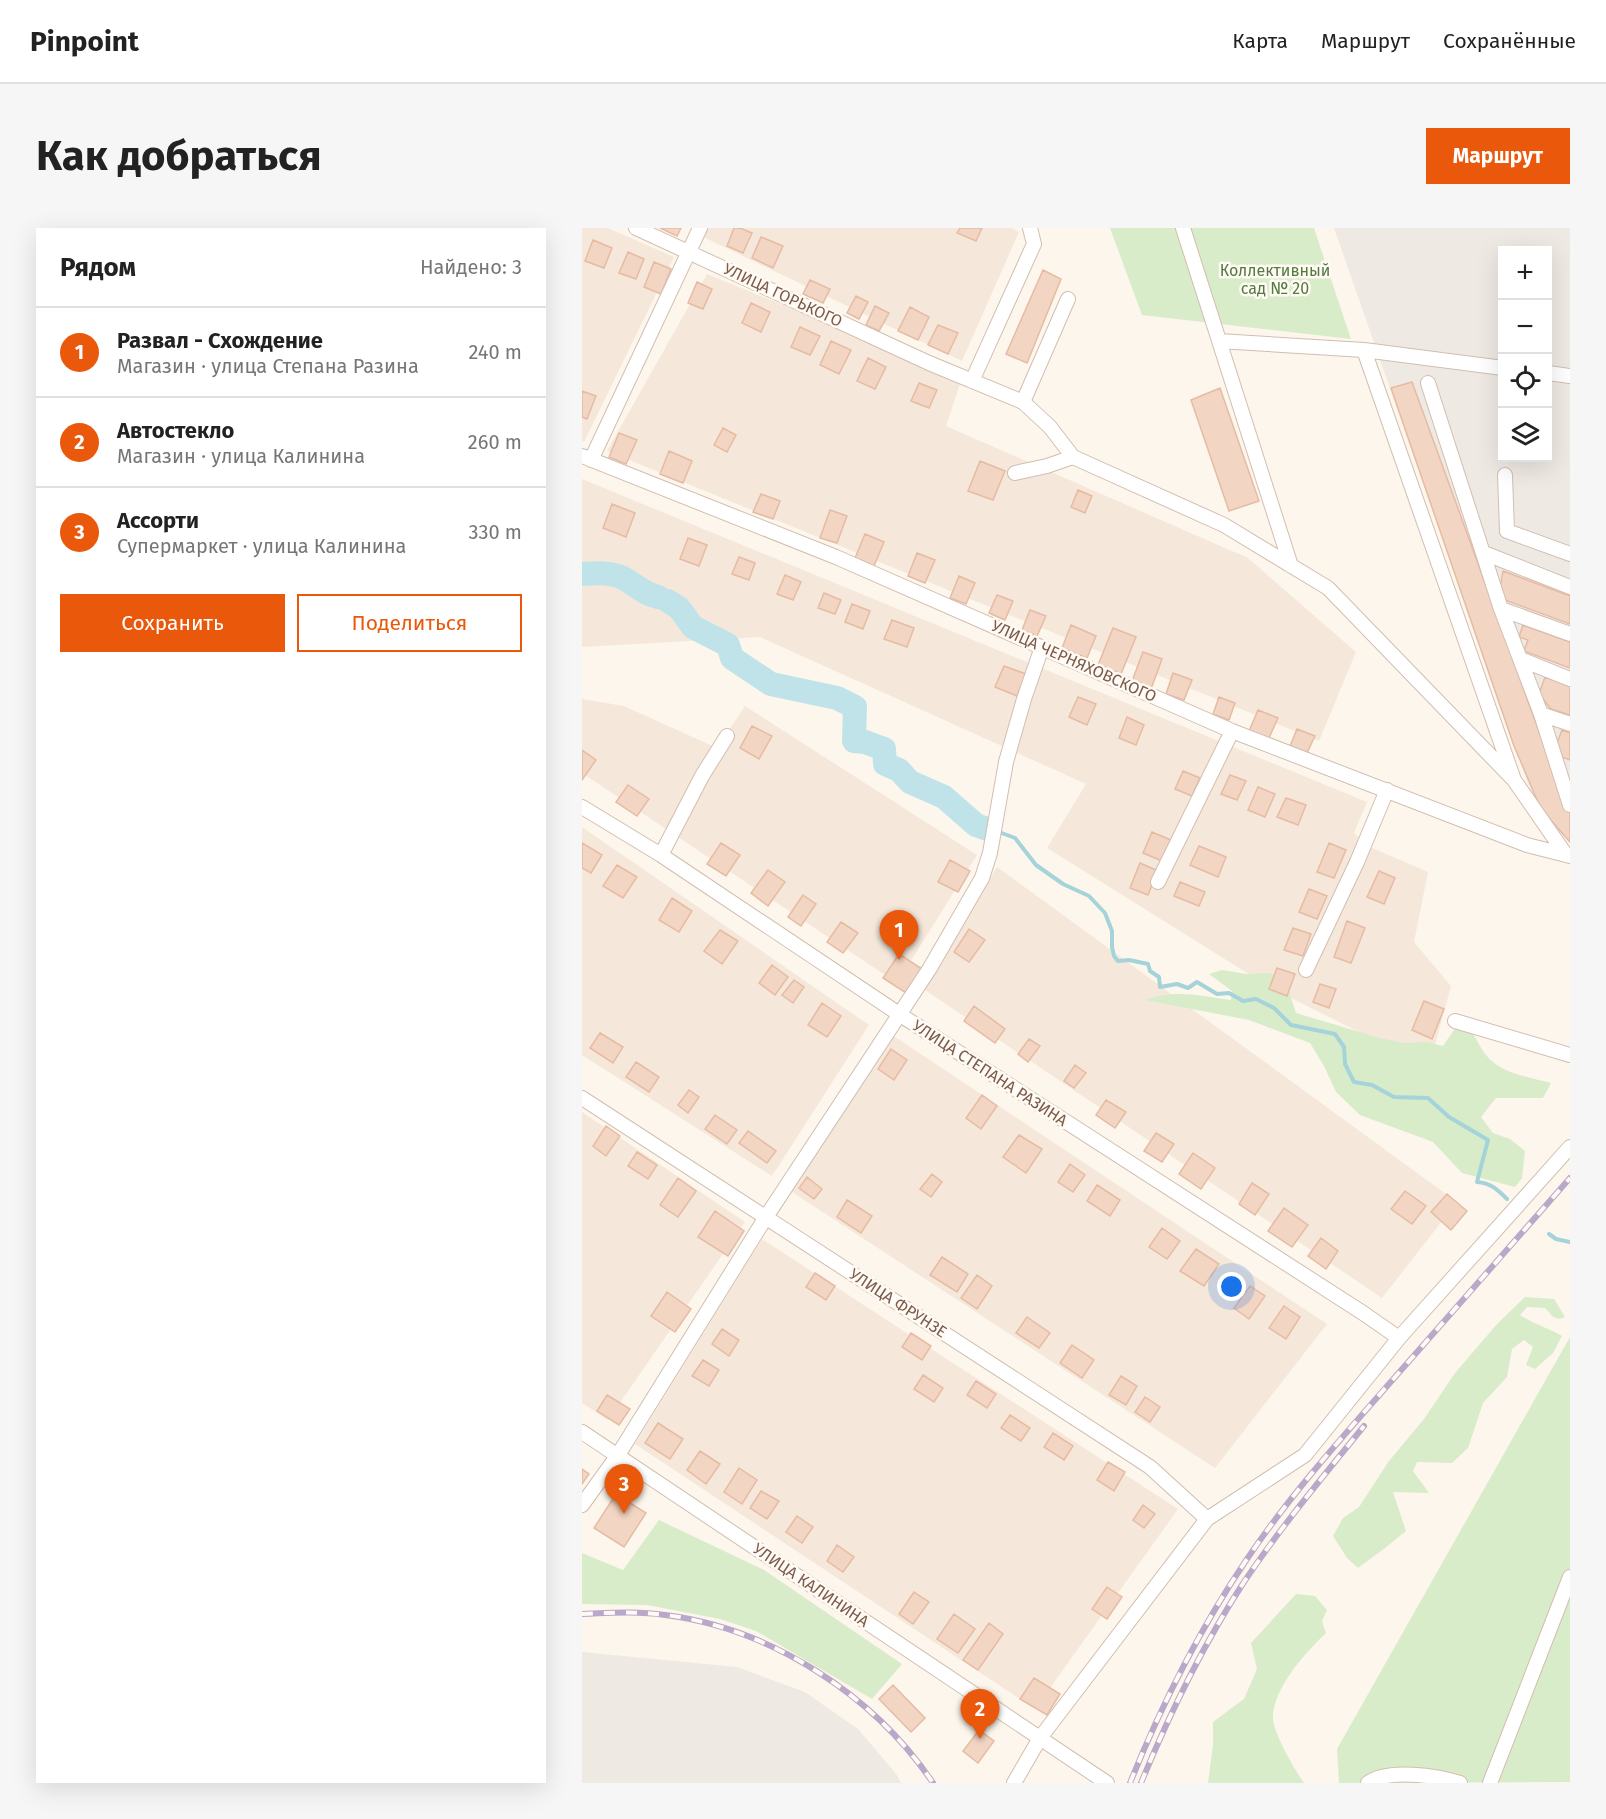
<!DOCTYPE html>
<html lang="ru">
<meta charset="utf-8">
<style>
:root{--surface:#fff;--page:#f6f6f6;--text:#222;--muted:#767676;--line:#e0e0e0;--accent:#ea580c}
body{margin:0;font-family:"Fira Sans",sans-serif;background:var(--page);color:var(--text)}
.controls{position:absolute;right:18px;top:18px;display:grid;overflow:hidden;border-radius:0px;box-shadow:0 6px 24px #0002}
.controls button{width:54px;height:54px;display:grid;place-items:center;padding:0;border:0;border-bottom:2px solid var(--line);background:var(--surface);color:var(--text);font:30px sans-serif}
.you{position:absolute;left:650px;top:1059px;width:21px;height:21px;margin:-15px;border:4px solid #fff;border-radius:50%;background:#1a73e8;box-shadow:0 0 0 9px #1a73e833}
.badge{display:grid;place-items:center;width:39px;height:39px;border-radius:50%;background:var(--accent);color:#fff;font-size:20px;font-weight:700}
.pin{position:absolute;translate:-50% -50px;filter:drop-shadow(0 2px 3px #0008)}
.pin::after{content:'';position:absolute;top:32px;width:21px;height:18px;background:inherit;clip-path:polygon(0 0,100% 0,50% 100%)}
.list{margin:0;padding:0;list-style:none}
h2{display:flex;justify-content:space-between;align-items:center;height:78px;margin:0;padding:0 24px;font-size:26px}
h2 small{font-size:20px;font-weight:400;color:var(--muted)}
.list li{display:grid;grid-template-columns:39px 1fr auto;gap:18px;align-items:center;box-sizing:border-box;height:90px;padding:0 24px;border-top:2px solid var(--line)}
.list b{display:block;font-size:22px;white-space:nowrap}
.list p{margin:0;font-size:20px;white-space:nowrap;color:var(--muted)}
.list em{font-size:20px;font-style:normal;color:var(--muted)}
.actions{display:flex;gap:12px;padding:18px 24px}
.actions a{flex:1;padding:14px 0;border:2px solid var(--accent);border-radius:0px;text-align:center;font-size:21px;color:var(--accent)}
.actions .main{background:var(--accent);color:#fff}
.icon{flex:none;width:33px;height:33px;fill:none;stroke:currentColor;stroke-width:2;stroke-linecap:round;stroke-linejoin:round}
.map{position:relative;flex:none;width:988px;height:1555px;overflow:hidden;border-radius:0px}
header{display:flex;align-items:center;gap:36px;box-sizing:border-box;height:84px;padding:0 30px;background:var(--surface);border-bottom:2px solid var(--line)}
header strong{font-size:28px}
nav{display:flex;gap:33px;margin-inline-start:auto;font-size:21px}
.intro{display:flex;align-items:center;justify-content:space-between;box-sizing:border-box;height:144px;padding:0 36px}
h1{margin:0;font-size:42px}
.button{padding:15px 27px;border-radius:0px;background:var(--accent);color:#fff;font-size:21px;font-weight:700}
main{display:flex;gap:36px;padding:0 36px}
aside{flex:1;background:var(--surface);border-radius:0px;box-shadow:0 6px 24px #0002}
.map>svg:first-child{display:block}
.residential{fill:#f5e8da}
.industrial{fill:#efe9e4;fill-rule:evenodd}
.green{fill:#d8ecc9}
.lines{fill:none;stroke-linecap:round;stroke-linejoin:round}
.stream{stroke:#a5d3da;stroke-width:4}
.river{stroke:#bfe3e8;stroke-width:24}
.building{fill:#f3d5c3;stroke:#e6bba3;stroke-width:1.5}
.minor-casing{stroke:#d1beb0;stroke-width:16}
.minor{stroke:#fff;stroke-width:14}
.rail-casing{stroke:#b9a8c9;stroke-width:6}
.rail{stroke:#fffaf3;stroke-width:4;stroke-dasharray:11;stroke-linecap:butt}
.labels{text-anchor:middle;dominant-baseline:central;stroke-width:5;stroke-linejoin:round;paint-order:stroke}
.park-label{font-size:16px;fill:#537a41;stroke:#fffaf3}
.street-label{font-size:16px;fill:#7a5c4d;stroke:#fffaf3}
</style>
<header>
<strong>Pinpoint</strong>
<nav><a>Карта</a><a>Маршрут</a><a>Сохранённые</a></nav>
</header>
<div class="intro"><h1>Как добраться</h1><a class="button">Маршрут</a></div>
<main>
<aside>
<h2>Рядом<small>Найдено: 3</small></h2>
<ul class="list">
<li><span class="badge">1</span><div><b>Развал - Схождение</b><p>Магазин · улица Степана Разина</p></div><em>240 m</em></li>
<li><span class="badge">2</span><div><b>Автостекло</b><p>Магазин · улица Калинина</p></div><em>260 m</em></li>
<li><span class="badge">3</span><div><b>Ассорти</b><p>Супермаркет · улица Калинина</p></div><em>330 m</em></li>
</ul>
<div class="actions"><a class="main">Сохранить</a><a>Поделиться</a></div>
</aside>
<div class="map">
<svg width="988" height="1555" viewBox="0 0 988 1555">
<rect width="100%" height="100%" fill="#fdf6ec"/>
<!-- residential -->
<path class="residential" d="M0 0H26L92 29 2 214 0 213Z
M121 0H430L437 4 380 133 117 7Z
M125 46 380 150 364 198 666 330 774 424 737 513 25 223Z
M0 251 785 574 772 605 788 619 846 644 832 714 869 758 847 839 691 761 465 620 504 556 178 409 0 419Z
M0 471 42 478 135 520 163 478 395 627 315 755 0 545Z
M0 599 287 797 190 948 0 827Z
M415 639 875 974 800 1070 340 760Z
M307 805 745 1096 633 1240 207 962Z
M0 884 163 994 26 1192 0 1175Z
M180 1011 596 1281 453 1481 53 1216Z"/>
<!-- industrial -->
<path class="industrial" d="M752 0H988V608L956 584ZM921 22H966V230H921Z
M0 1424 155 1439 223 1464 276 1501 315 1547 319 1555H0Z"/>
<!-- green -->
<path class="green" d="M528 0H732L769 111 560 87Z
M640 742 664 746 687 745 703 751 714 785 798 810 822 815 845 814 861 818 878 793C892 801 894 814 904 827 919 846 947 849 969 855L961 870H914L899 889 911 905 928 911 943 923 940 950 933 959 880 945 851 914 778 887 754 864 742 838 728 815 667 792 563 772C595 761 617 768 649 772L650 763 627 746Z
M943 1069 972 1071 983 1089 977 1091 971 1089 963 1080 945 1079 938 1087C951 1096 966 1100 980 1108L971 1125 953 1141 944 1137 951 1119 942 1112 930 1121 925 1149 901 1175 886 1220 870 1235 835 1234 831 1243 847 1265 811 1264 824 1303 803 1320 776 1340 765 1330 751 1308 761 1290 777 1279 807 1233 842 1191 873 1145 915 1096Z
M988 1109V1554L757 1555 755 1521Z
M77 1292 182 1342 320 1436 290 1471 174 1403 138 1391 65 1377 0 1376V1325L41 1342Z
M714 1366 733 1368 745 1382 740 1393 744 1405C724 1424 690 1461 691 1491 692 1506 713 1542 722 1555H626L631 1517V1494L662 1471 675 1441 669 1415Z"/>
<g class="lines">
<!-- stream -->
<path class="stream" d="M417 604 433 610 454 637 481 656 507 668 523 685 530 703V719L532 728 536 733 547 732 566 736 568 743 577 749 578 759 595 756 606 760 615 754 635 766 647 765 661 773 674 771 692 780 709 797 753 806 762 819 763 836 772 854 790 857 812 869 846 870 867 889 906 912 895 954C909 955 916 962 925 971
M967 1006 974 1011 988 1014"/>
<!-- river -->
<path class="river" d="M0 346C14 345 30 344 43 351 55 358 62 366 76 369
M86 373 97 380 111 399 146 417 150 430 189 456 255 470 273 479 272 513 283 514 302 521 303 536 317 542 328 554 362 569 394 597 405 601"/>
</g>
<!-- building -->
<path class="building" d="M78 0H99L95 8Z
M152 0H158L170 5 161 25 145 18Z
M378 0H400L394 13 375 5Z
M179 9 201 18 191 40 170 30Z
M11 12 30 20 22 40 3 33Z
M46 24 62 31 54 51 37 45Z
M72 34 89 41 79 66 62 59Z
M461 42 479 51 445 135 424 126Z
M228 52 248 61 241 75 221 66Z
M115 54 130 61 121 81 106 75Z
M274 68 286 74 277 91 265 85Z
M169 75 188 84 179 104 160 95Z
M293 78 307 85 297 103 284 97Z
M328 79 347 89 336 112 316 103Z
M356 97 376 105 366 126 346 117Z
M218 99 238 108 228 127 209 119Z
M249 113 269 122 257 146 238 137Z
M286 130 304 139 293 161 275 153Z
M830 154 975 553 988 584V614L959 581 932 518 809 160Z
M337 155 355 162 347 180 329 173Z
M638 160 677 273 647 283 609 172Z
M0 163 14 168 5 191 0 189Z
M141 200 154 207 145 224 132 217Z
M37 205 55 212 44 236 27 229Z
M87 223 110 233 101 255 78 246Z
M398 233 423 243 411 272 386 263Z
M496 262 510 268 503 285 489 279Z
M179 266 198 273 191 291 171 284Z
M30 276 53 285 44 309 21 300Z
M248 282 265 288 255 315 238 310Z
M283 306 302 314 292 338 273 330Z
M106 310 125 317 117 338 98 331Z
M335 325 353 332 343 355 326 348Z
M157 329 173 335 167 352 150 346Z
M921 343 988 368V396L923 372 918 361Z
M203 347 219 354 211 372 195 366Z
M377 348 393 355 384 376 368 370Z
M242 365 259 372 253 386 236 380Z
M415 367 431 373 423 392 407 385Z
M270 376 288 383 281 401 263 394Z
M448 382 464 388 455 408 440 402Z
M310 392 332 400 325 419 302 411Z
M489 397 514 408 505 430 480 420Z
M941 397 988 414V440L942 423 946 412 937 409Z
M531 400 554 409 539 446 516 437Z
M561 424 580 431 569 461 550 453Z
M422 438 444 446 435 468 413 459Z
M591 445 610 452 602 472 584 466Z
M963 449 988 458V487L969 481 957 466Z
M496 469 514 476 505 497 487 489Z
M637 469 653 475 647 492 631 486Z
M676 482 696 490 687 510 667 503Z
M545 489 562 497 554 517 537 510Z
M170 498 190 508 177 531 158 520Z
M715 501 733 508 725 525 708 518Z
M980 502 988 505V532L980 529 975 515Z
M0 522 14 532 0 552Z
M601 543 618 550 610 568 593 561Z
M648 547 664 553 655 572 639 566Z
M46 557 67 571 55 588 34 574Z
M676 559 693 566 683 589 666 582Z
M704 570 724 577 716 597 695 589Z
M570 604 589 612 580 633 561 625Z
M0 615 20 627 9 645 0 640Z
M139 615 158 627 144 648 125 636Z
M747 615 764 622 752 650 735 644Z
M617 618 644 629 636 649 608 637Z
M368 632 388 643 376 664 356 654Z
M558 635 576 643 566 667 548 660Z
M35 637 55 649 41 670 21 658Z
M186 642 203 654 186 678 169 665Z
M797 643 813 650 802 676 785 669Z
M598 654 623 664 617 678 592 668Z
M727 661 745 668 735 691 717 684Z
M221 667 234 676 219 698 206 689Z
M90 670 110 683 97 704 77 692Z
M765 693 783 700 769 735 752 729Z
M259 694 276 705 261 725 245 714Z
M711 700 729 706 721 728 702 722Z
M387 701 403 712 387 734 372 724Z
M138 702 156 713 140 736 122 723Z
M317 726 340 741 324 765 301 750Z
M190 737 206 749 193 767 177 755Z
M695 740 713 746 705 768 687 761Z
M212 752 222 759 211 775 200 767Z
M738 756 754 761 747 780 731 774Z
M842 773 862 781 850 811 830 802Z
M240 775 259 788 245 809 226 797Z
M392 778 423 801 413 815 382 793Z
M18 805 41 819 31 835 8 820Z
M447 811 458 818 446 834 436 826Z
M309 821 325 832 312 852 296 841Z
M54 834 77 849 67 864 44 849Z
M493 837 504 845 492 860 482 853Z
M107 862 117 869 106 885 96 877Z
M400 867 415 878 399 901 384 890Z
M524 872 544 884 533 900 514 887Z
M133 887 155 902 145 916 123 901Z
M24 898 38 908 24 928 11 918Z
M166 903 194 923 185 935 157 915Z
M574 905 592 916 580 934 562 923Z
M437 907 460 921 444 945 421 929Z
M55 924 75 937 66 951 46 938Z
M611 925 633 940 619 961 597 946Z
M488 936 503 947 491 964 476 954Z
M350 946 360 954 349 969 338 961Z
M225 949 240 961 232 971 217 960Z
M96 950 114 963 96 989 78 977Z
M670 955 687 966 673 987 657 976Z
M515 957 538 972 528 988 505 973Z
M823 963 844 978 830 996 809 981Z
M865 966 885 983 869 1002 849 984Z
M265 972 290 988 279 1005 255 989Z
M702 980 726 997 710 1019 686 1003Z
M133 983 162 1003 146 1028 116 1009Z
M580 1000 598 1013 585 1031 567 1019Z
M739 1010 756 1023 744 1041 726 1028Z
M614 1021 637 1036 622 1058 598 1043Z
M360 1029 386 1046 375 1064 348 1047Z
M233 1045 253 1058 244 1072 224 1059Z
M395 1047 410 1058 395 1081 379 1070Z
M668 1058 683 1068 667 1091 652 1080Z
M85 1064 109 1081 93 1104 69 1088Z
M702 1078 718 1089 704 1111 687 1100Z
M445 1089 468 1105 457 1120 434 1105Z
M140 1101 157 1112 147 1128 130 1116Z
M329 1105 349 1118 340 1132 320 1119Z
M490 1117 512 1132 500 1150 478 1135Z
M121 1132 137 1142 127 1158 110 1148Z
M341 1147 361 1160 352 1174 332 1161Z
M539 1148 555 1158 544 1177 527 1167Z
M394 1153 414 1166 405 1180 385 1167Z
M25 1167 48 1181 37 1197 15 1183Z
M563 1169 578 1179 568 1194 553 1184Z
M428 1187 448 1200 439 1213 419 1200Z
M76 1195 101 1211 88 1231 63 1215Z
M471 1205 491 1218 482 1232 462 1219Z
M118 1223 138 1236 124 1256 105 1242Z
M526 1234 543 1244 532 1263 515 1252Z
M157 1240 175 1252 160 1276 142 1264Z
M0 1241 7 1246 0 1256Z
M179 1263 197 1273 185 1291 168 1280Z
M34 1266 64 1285 42 1319 12 1300Z
M561 1277 573 1286 562 1300 551 1292Z
M215 1288 231 1299 220 1315 204 1304Z
M255 1317 272 1329 261 1344 245 1333Z
M525 1359 540 1369 525 1391 510 1381Z
M332 1364 347 1374 331 1396 317 1386Z
M372 1386 393 1401 376 1425 355 1411Z
M407 1395 421 1406 396 1442 381 1432Z
M452 1450 478 1466 465 1487 438 1471Z
M311 1457 343 1490 329 1504 297 1471Z
M397 1502 412 1513 396 1535 381 1523Z"/>
<g class="lines">
<defs>
<path id="minor" d="M54 0 347 135 441 174 468 199 491 229 642 297 746 360 932 552
M601 0 709 338
M637 113 782 122 921 140
M782 122 932 552 984 627
M966 145 988 148
M390 153 452 16 448 0
M846 155 919 381 959 486 988 577
M441 174 486 71
M0 228 254 329 650 503 945 617 988 628
M9 232 118 0
M433 245 465 238 491 229
M923 247 925 303 988 326
M902 325 988 359
M919 381 988 406
M938 431 988 451
M959 486 988 496
M0 579 79 627 317 786 781 1085 817 1110
M79 627 120 548 145 508
M576 654 650 503
M724 742 775 634 805 562
M873 793 988 827
M0 870 568 1239 625 1291
M0 1204 525 1555
M0 1277 36 1227 184 989 348 740 400 650 408 625 424 534 442 471 460 419
M432 1555 458 1510 625 1291 723 1227 817 1110 988 919
M786 1555C807 1540 855 1548 878 1555
M908 1555 988 1349"/>
</defs>
<!-- minor casing -->
<use href="#minor" class="minor-casing"/>
<!-- minor -->
<use href="#minor" class="minor"/>
<defs>
<path id="rail" d="M0 1386C27 1385 55 1383 83 1387 188 1400 292 1467 351 1555
M548 1555C579 1478 616 1404 663 1334 707 1268 762 1207 814 1148 872 1082 930 1016 988 950
M559 1555C587 1487 620 1419 660 1357 697 1301 740 1250 782 1198"/>
</defs>
<!-- rail casing -->
<use href="#rail" class="rail-casing"/>
<!-- rail -->
<use href="#rail" class="rail"/>
</g>
<g class="labels">
<!-- park labels -->
<g class="park-label">
<text x="693" y="42">Коллективный<tspan x="693" dy="18">сад № 20</tspan></text>
</g>
<!-- street labels -->
<g class="street-label">
<text transform="translate(201 67) rotate(25)">УЛИЦА ГОРЬКОГО</text>
<text transform="translate(492 433) rotate(24)">УЛИЦА ЧЕРНЯХОВСКОГО</text>
<text transform="translate(408 845) rotate(33)">УЛИЦА СТЕПАНА РАЗИНА</text>
<text transform="translate(316 1075) rotate(33)">УЛИЦА ФРУНЗЕ</text>
<text transform="translate(229 1357) rotate(34)">УЛИЦА КАЛИНИНА</text>
</g>
</g>
</svg>
<div class="controls">
<button>+</button>
<button>−</button>
<button><svg class="icon" aria-label="locate" viewBox="0 0 24 24"><circle cx="12" cy="12" r="6"/><path d="M12 2v4M12 18v4M2 12h4M18 12h4"/></svg></button>
<button><svg class="icon" aria-label="layers" viewBox="0 0 24 24"><path d="M12 4l9 5-9 5-9-5zM3 14l9 5 9-5"/></svg></button>
</div>
<div class="you"></div>
<div class="pin badge" style="left:317px;top:732px">1</div>
<div class="pin badge" style="left:398px;top:1511px">2</div>
<div class="pin badge" style="left:42px;top:1286px">3</div>
</div>
</main>
